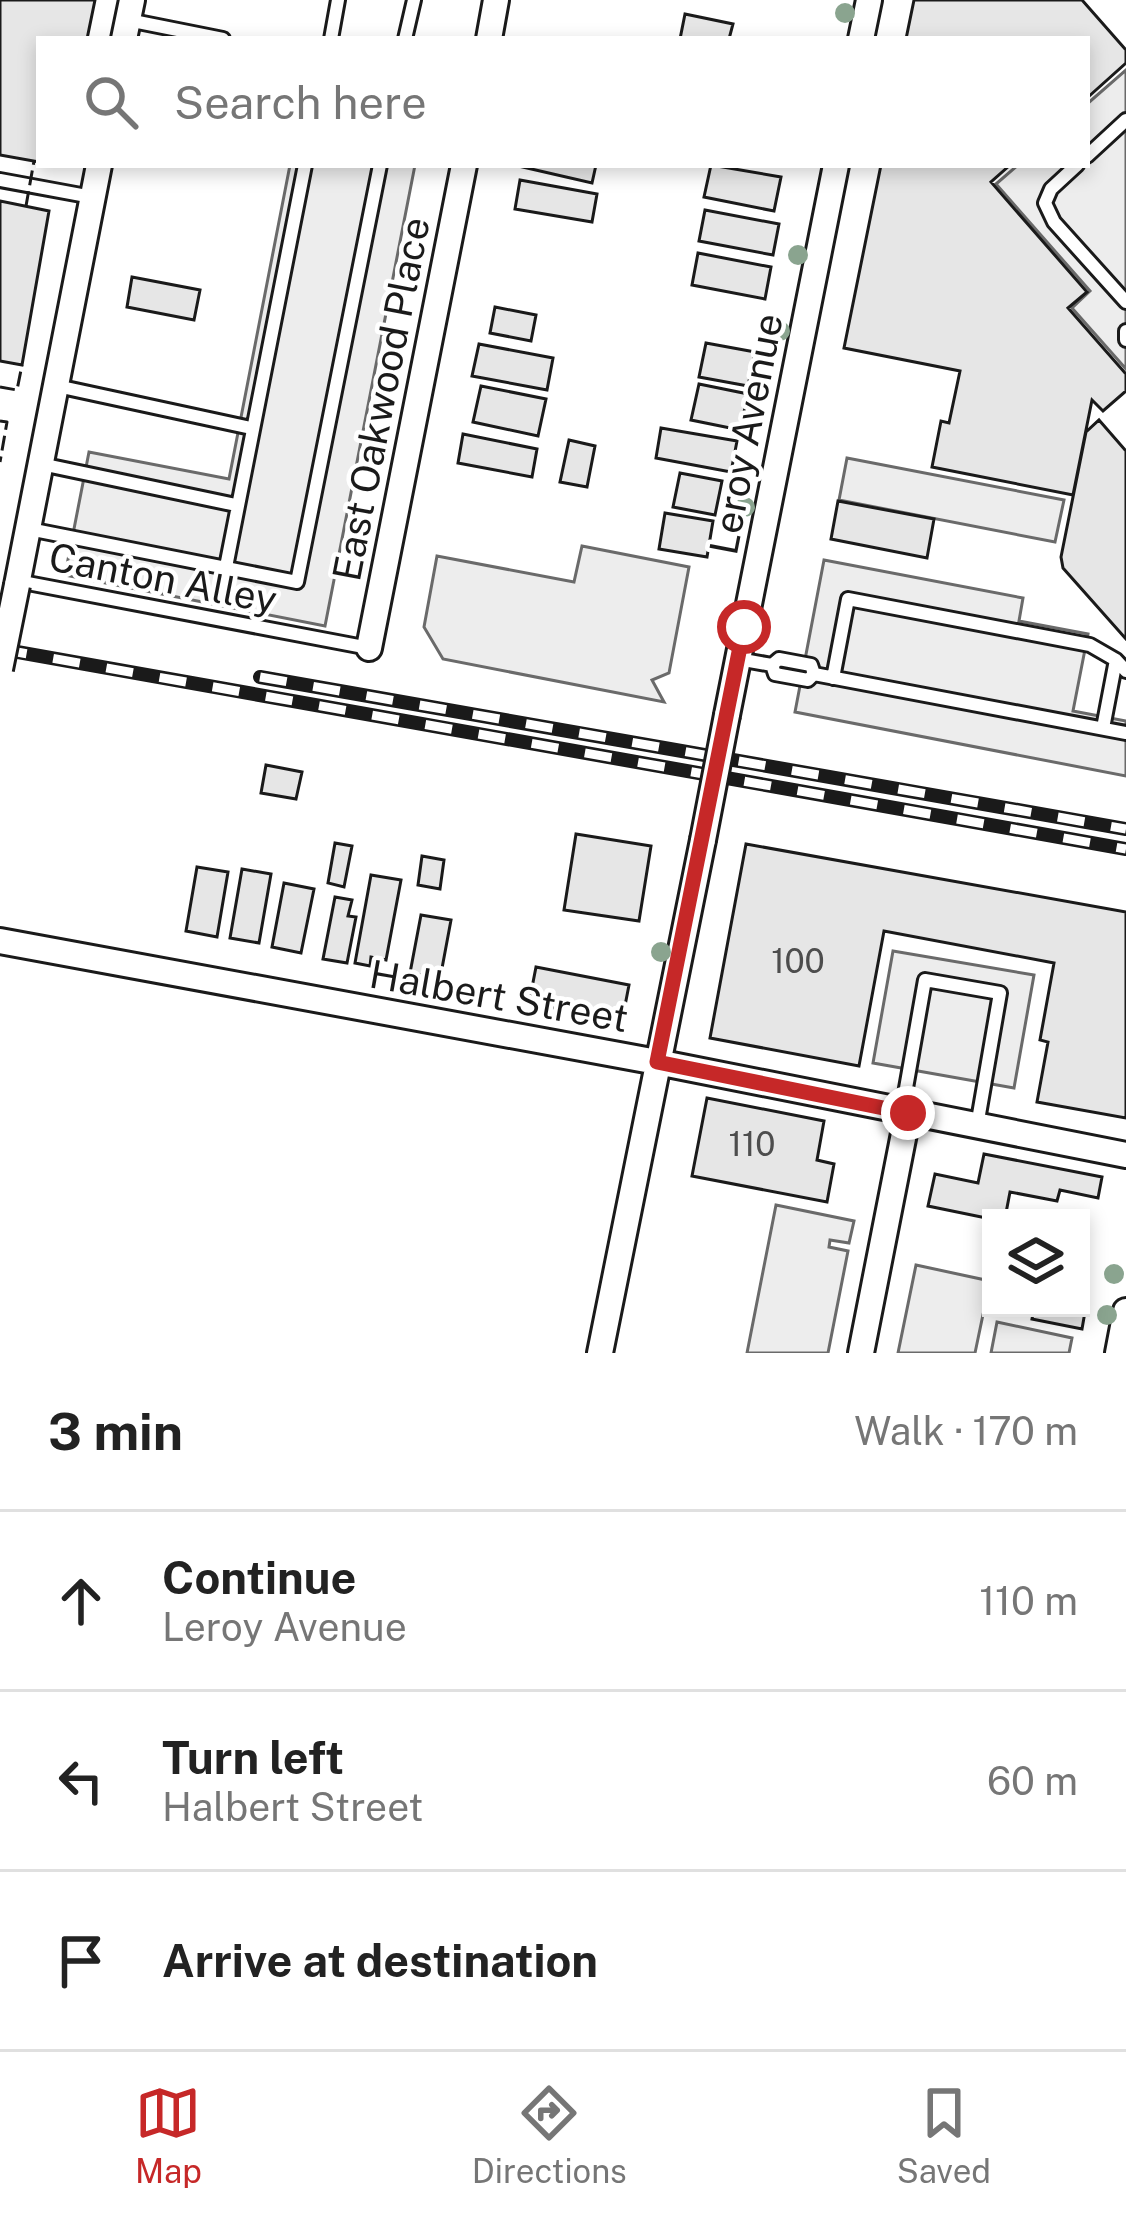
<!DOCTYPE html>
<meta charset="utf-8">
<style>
:root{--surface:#fff;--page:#f2f2f2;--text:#222;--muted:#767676;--line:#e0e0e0;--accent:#c62828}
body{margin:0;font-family:"Public Sans",sans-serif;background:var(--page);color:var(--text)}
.controls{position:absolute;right:36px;bottom:36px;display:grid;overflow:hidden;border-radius:0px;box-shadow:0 6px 18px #0003}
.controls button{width:108px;height:108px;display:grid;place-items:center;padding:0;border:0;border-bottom:3px solid var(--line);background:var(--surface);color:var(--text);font:60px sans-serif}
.stop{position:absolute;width:36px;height:36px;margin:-27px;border:9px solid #c62828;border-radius:50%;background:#fff}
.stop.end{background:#c62828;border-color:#fff;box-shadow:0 3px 12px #0008}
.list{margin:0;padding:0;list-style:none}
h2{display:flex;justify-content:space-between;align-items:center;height:156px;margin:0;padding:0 48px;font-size:51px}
h2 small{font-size:39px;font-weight:400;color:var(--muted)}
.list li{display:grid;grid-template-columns:78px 1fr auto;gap:36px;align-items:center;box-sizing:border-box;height:180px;padding:0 48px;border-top:3px solid var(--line)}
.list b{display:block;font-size:45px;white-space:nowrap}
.list p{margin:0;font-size:39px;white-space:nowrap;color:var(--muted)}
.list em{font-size:39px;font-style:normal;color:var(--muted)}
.icon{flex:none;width:66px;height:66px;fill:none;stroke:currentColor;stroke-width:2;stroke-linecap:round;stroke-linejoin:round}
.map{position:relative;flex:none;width:1126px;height:1353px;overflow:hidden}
.search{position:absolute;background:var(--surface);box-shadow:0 6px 18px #0003;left:36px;right:36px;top:36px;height:132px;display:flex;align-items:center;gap:30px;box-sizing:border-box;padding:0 42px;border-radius:0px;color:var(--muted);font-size:45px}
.sheet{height:696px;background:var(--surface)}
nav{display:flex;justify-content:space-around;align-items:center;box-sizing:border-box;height:168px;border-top:3px solid var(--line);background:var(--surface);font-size:33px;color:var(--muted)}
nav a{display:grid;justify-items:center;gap:6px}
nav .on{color:var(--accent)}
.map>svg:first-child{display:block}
.parking{fill:#ededed;stroke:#6a6a6a;stroke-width:3}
.building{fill:#e6e6e6;stroke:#1a1a1a;stroke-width:3}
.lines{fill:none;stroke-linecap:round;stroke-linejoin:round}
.lane-casing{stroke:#1a1a1a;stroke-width:18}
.street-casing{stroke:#1a1a1a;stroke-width:30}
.lane{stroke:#fff;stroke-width:12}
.street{stroke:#fff;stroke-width:24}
.rail-casing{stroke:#1a1a1a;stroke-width:14}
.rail{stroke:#fff;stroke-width:9;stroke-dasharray:27;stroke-linecap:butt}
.street-bridge-casing{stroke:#1a1a1a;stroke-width:30;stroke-linecap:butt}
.street-bridge{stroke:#fff;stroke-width:24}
.fence{stroke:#1a1a1a;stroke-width:3;stroke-dasharray:15 6;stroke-linecap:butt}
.tree{fill:#8aa48f}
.route{stroke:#c62828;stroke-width:15}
.labels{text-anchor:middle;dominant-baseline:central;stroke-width:9;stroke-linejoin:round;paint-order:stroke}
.number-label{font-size:33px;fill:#4d4d4d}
.street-label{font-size:39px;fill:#1a1a1a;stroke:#fff}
</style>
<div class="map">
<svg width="1126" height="1353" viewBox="0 0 1126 1353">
<rect width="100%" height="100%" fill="#fff"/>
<!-- parking -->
<path class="parking" d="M1126 70V369L1072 308 1090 291 996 184 1018 165H1087V104Z
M290 165H415L325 626 65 575 89 452 229 479Z
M847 458 1064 500 1055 542 839 500Z
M582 546 689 567 669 673 652 680 664 702 443 659 424 627 437 556 574 582Z
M824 560 1023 598 1019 621 1088 634 1073 711 1126 721V776L795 712Z
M893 951 1034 975 1014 1088 873 1063Z
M776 1205 854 1221 849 1243 830 1240 829 1247 848 1251 828 1353H747Z
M916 1265 990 1281 975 1353H898Z
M997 1322 1072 1338 1069 1353H991Z"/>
<!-- building -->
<path class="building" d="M0 0H95L87 39H39V162L0 155Z
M914 0H1082L1126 50V63L1087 98V39H906Z
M685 14 733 24 729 39H680Z
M514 165H596L592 183Z
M711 165 781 177 774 211 704 197Z
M881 165H1010L991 182 1087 292 1068 308 1126 374V391L1103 411 1092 400 1073 495 932 467 941 421 949 423 960 371 844 348Z
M520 180 597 194 592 222 515 209Z
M0 201 49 211 22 365 0 361Z
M705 210 779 224 773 255 699 241Z
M698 253 771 267 765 299 692 285Z
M132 277 200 290 194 320 127 307Z
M495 307 536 315 531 341 490 333Z
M706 343 755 352 748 386 699 377Z
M479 344 553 358 547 390 472 376Z
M699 384 748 394 740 430 691 420Z
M481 386 546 399 538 436 473 422Z
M1099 420 1126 451V639L1063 568 1061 557 1086 432Z
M661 428 737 441 731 472 656 458Z
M463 434 537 449 532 477 458 463Z
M569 440 595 446 587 487 560 482Z
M680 473 722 481 715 515 673 507Z
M838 501 934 519 927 558 831 539Z
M665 513 713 521 707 557 659 549Z
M266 765 302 772 296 799 261 793Z
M576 834 651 846 639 921 564 910Z
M335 843 352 846 344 887 328 883Z
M746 844 1126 912V1118L1037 1102 1048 1042 1040 1040 1054 963 884 931 859 1066 710 1038Z
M422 856 444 860 440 889 418 885Z
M197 867 228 872 217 937 186 931Z
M242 869 271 874 259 943 230 938Z
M371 875 401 880 386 960 371 957 370 966 355 963Z
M284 883 314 889 301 953 272 947Z
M335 897 352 900 348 916 356 917 347 963 323 959Z
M421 915 451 920 440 979 410 973Z
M536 967 629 985 623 1016 555 1003 554 1008 529 1003Z
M707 1098 824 1121 817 1160 834 1164 827 1202 692 1176Z
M984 1154 1102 1177 1098 1198 1060 1190 1057 1201 1010 1192 1005 1218 991 1219 928 1206 935 1174 978 1183Z
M1081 1305 1086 1306 1082 1329 1032 1319 1034 1308H1081Z"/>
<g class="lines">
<defs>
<path id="lane" d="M128 20 223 39
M331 39 338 0
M405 39 414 0
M1087 156 1126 120
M1077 165 1051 189 1045 203 1054 222 1126 302
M0 180 92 197
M1126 331V340
M57 386 251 428
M41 464 236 505
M29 529 297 582 380 165
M226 567 305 165
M17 581 369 648
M738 659 772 665 779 659 811 665 814 674
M772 665 775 674 808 680 814 674 1126 733
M833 678 848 599 1090 645 1116 660 1126 671
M1103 728 1116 660
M902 1111 925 980 1000 993 977 1126"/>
<path id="street" d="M124 39 132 0
M489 39 496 0
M861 39 869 0
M17 585 99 165
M369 648 464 165
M727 715 836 165
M0 941 657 1062 1126 1155
M600 1353 703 840
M861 1353 908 1113
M1118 1353 1126 1311"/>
</defs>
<!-- lane casing -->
<use href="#lane" class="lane-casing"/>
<!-- street casing -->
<use href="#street" class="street-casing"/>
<!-- lane -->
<use href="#lane" class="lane"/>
<!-- street -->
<use href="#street" class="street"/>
<defs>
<path id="rail" d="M0 649 1126 849
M260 677 1126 829"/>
</defs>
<!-- rail casing -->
<use href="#rail" class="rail-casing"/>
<!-- rail -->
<use href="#rail" class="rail"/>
<defs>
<path id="street-bridge" d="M0 669 17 585
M703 840 727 715"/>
</defs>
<!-- street-bridge casing -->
<use href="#street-bridge" class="street-bridge-casing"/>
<!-- street-bridge -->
<use href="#street-bridge" class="street-bridge"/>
<!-- fence -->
<path class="fence" d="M26 206 34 161
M0 387 17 390 22 365
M0 421 7 422 0 462"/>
</g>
<!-- trees -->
<g class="tree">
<circle cx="845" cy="13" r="10"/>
<circle cx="798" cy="255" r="10"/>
<circle cx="780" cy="331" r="10"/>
<circle cx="745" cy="507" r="10"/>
<circle cx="661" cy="952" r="10"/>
<circle cx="1114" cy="1274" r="10"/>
<circle cx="1107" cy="1315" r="10"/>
</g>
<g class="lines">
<!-- route -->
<path class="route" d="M744 627 657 1062 908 1113"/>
</g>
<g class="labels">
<!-- number labels -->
<g class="number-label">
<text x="798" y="961">100</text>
<text x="752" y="1144">110</text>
</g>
<!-- street labels -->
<g class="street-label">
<text transform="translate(381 399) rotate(-79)">East Oakwood Place</text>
<text transform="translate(746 434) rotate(-79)">Leroy Avenue</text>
<text transform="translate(163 578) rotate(11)">Canton Alley</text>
<text transform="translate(499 996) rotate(10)">Halbert Street</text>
</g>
</g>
</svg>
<div class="controls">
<button><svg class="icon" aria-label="layers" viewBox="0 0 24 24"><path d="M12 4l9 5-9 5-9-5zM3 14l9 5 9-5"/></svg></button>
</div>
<div class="stop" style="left:744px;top:627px"></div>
<div class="stop end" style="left:908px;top:1113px"></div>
<div class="search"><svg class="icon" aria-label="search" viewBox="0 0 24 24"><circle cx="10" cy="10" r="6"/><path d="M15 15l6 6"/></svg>Search here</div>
</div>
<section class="sheet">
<h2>3 min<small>Walk · 170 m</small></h2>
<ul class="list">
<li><svg class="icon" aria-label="ahead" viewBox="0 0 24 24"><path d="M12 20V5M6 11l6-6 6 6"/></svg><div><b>Continue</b><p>Leroy Avenue</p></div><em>110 m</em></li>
<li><svg class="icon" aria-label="left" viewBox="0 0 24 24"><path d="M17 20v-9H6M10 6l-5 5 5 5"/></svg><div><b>Turn left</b><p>Halbert Street</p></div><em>60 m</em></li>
<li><svg class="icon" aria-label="arrive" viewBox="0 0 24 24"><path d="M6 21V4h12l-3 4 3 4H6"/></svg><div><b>Arrive at destination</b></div></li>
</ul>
</section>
<nav>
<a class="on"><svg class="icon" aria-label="map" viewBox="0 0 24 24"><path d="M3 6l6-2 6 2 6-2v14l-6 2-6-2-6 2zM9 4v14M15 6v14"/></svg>Map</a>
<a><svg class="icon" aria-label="directions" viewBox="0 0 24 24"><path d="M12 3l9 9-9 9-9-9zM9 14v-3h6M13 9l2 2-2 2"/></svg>Directions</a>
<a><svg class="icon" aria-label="saved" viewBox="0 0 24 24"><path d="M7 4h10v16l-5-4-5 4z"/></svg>Saved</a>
</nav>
